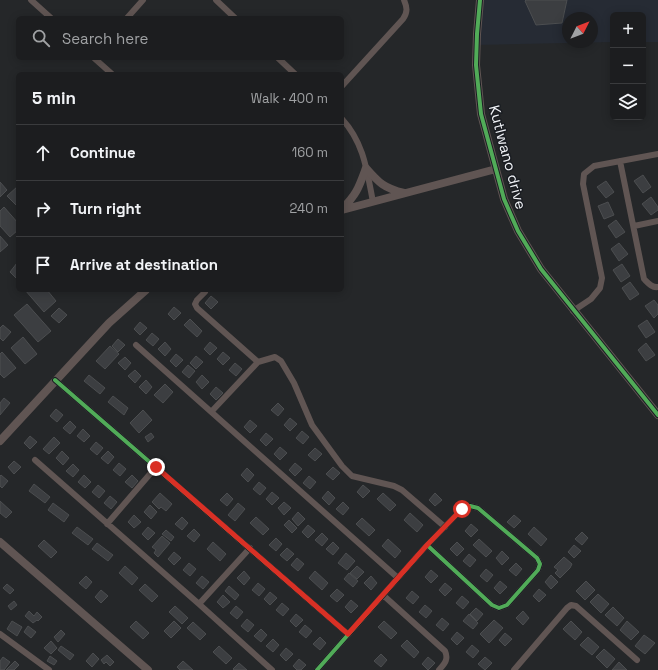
<!DOCTYPE html>
<meta charset="utf-8">
<style>
:root{--surface:#1c1d1f;--page:#292a2c;--text:#f1f3f6;--muted:#a0a2a4;--line:#3a3b3d}
body{margin:0;font-family:"Space Grotesk",sans-serif;background:var(--page);color:var(--text)}
.controls{position:absolute;right:12px;top:12px;display:grid;overflow:hidden;border-radius:6px;box-shadow:0 2px 10px #0003}
.controls button{width:36px;height:36px;display:grid;place-items:center;padding:0;border:0;border-bottom:1px solid var(--line);background:var(--surface);color:var(--text);font:20px sans-serif}
.compass{position:absolute;left:562px;top:12px;width:36px;height:36px;border-radius:50%;background:var(--surface);box-shadow:0 2px 10px #0003;rotate:48deg}
.stop{position:absolute;width:12px;height:12px;margin:-9px;border:3px solid #d93025;border-radius:50%;background:#fff}
.stop.end{background:#d93025;border-color:#fff;box-shadow:0 1px 4px #0008}
.list{margin:0;padding:0;list-style:none}
h2{display:flex;justify-content:space-between;align-items:center;height:52px;margin:0;padding:0 16px;font-size:17px}
h2 small{font-size:13px;font-weight:400;color:var(--muted)}
.list li{display:grid;grid-template-columns:26px 1fr auto;gap:12px;align-items:center;box-sizing:border-box;height:56px;padding:0 16px;border-top:1px solid var(--line)}
.list b{display:block;font-size:15px;white-space:nowrap}
.list em{font-size:13px;font-style:normal;color:var(--muted)}
.icon{flex:none;width:22px;height:22px;fill:none;stroke:currentColor;stroke-width:2;stroke-linecap:round;stroke-linejoin:round}
.map{position:relative;flex:none;width:658px;height:670px;overflow:hidden}
.search{position:absolute;background:var(--surface);box-shadow:0 2px 10px #0003;left:16px;top:16px;width:328px;height:44px;display:flex;align-items:center;gap:10px;box-sizing:border-box;padding:0 14px;border-radius:6px;color:var(--muted);font-size:15px}
.panel{position:absolute;background:var(--surface);box-shadow:0 2px 10px #0003;left:16px;top:72px;width:328px;height:220px;border-radius:6px}
.map>svg:first-child{display:block}
.built{fill:#262b34;fill-rule:evenodd}
.building{fill:#3c3e41;stroke:#4c4e50}
.lines{fill:none;stroke-linecap:round;stroke-linejoin:round}
.minor{stroke:#605553;stroke-width:6}
.tertiary{stroke:#605553;stroke-width:8}
.cycleway-casing{stroke:#1a1d22;stroke-width:6}
.cycleway{stroke:#51ab58;stroke-width:4}
.route{stroke:#d93025;stroke-width:5}
.labels{text-anchor:middle;dominant-baseline:central;stroke-width:3;stroke-linejoin:round;paint-order:stroke}
.street-label{font-size:15px;fill:#f1f3f7;stroke:#1a1d22}
</style>
<div class="map">
<svg width="658" height="670" viewBox="0 0 658 670">
<rect width="100%" height="100%" fill="#252729"/>
<!-- built -->
<path class="built" d="M481 0H658V42H643V15H613V42L477 45ZM568 18H592V42H568Z"/>
<!-- building -->
<path class="building" d="M526 0H567L562 23 536 25 525 1Z
M643 175 651 187 643 193 634 181Z
M606 181 614 192 606 198 597 187Z
M0 182 7 190 0 197Z
M18 186V207L7 196Z
M651 197 658 207V210L651 215 642 204Z
M608 202 614 215 604 219 598 206Z
M4 207 18 223V230L10 237 0 226V211Z
M616 220 625 232 616 238 608 226Z
M0 236 8 245 0 252Z
M619 243 628 254 619 261 611 249Z
M17 263 18 264 17 279 10 272Z
M622 264 630 276 621 282 613 270Z
M630 282 639 294 630 300 622 288Z
M25 290H47L56 301 44 312Z
M211 296 218 302 211 309 205 303Z
M654 300 658 305V314L654 318 645 306Z
M27 304 51 331 38 342 14 315Z
M174 307 181 313 174 320 168 314Z
M59 308 67 315 59 323 51 316Z
M190 319 202 331 197 337 184 325Z
M647 320 655 332 646 338 638 326Z
M140 322 147 328 140 335 134 329Z
M3 325 11 332 3 341 0 338V328Z
M152 333 159 339 153 346 146 340Z
M23 337 37 354 25 364 11 348Z
M118 339 125 345 118 352 112 346Z
M165 342 171 349 165 356 158 349Z
M210 342 217 348 210 355 204 349Z
M646 343 655 355 646 361 638 350Z
M110 346 119 354 105 369 96 361Z
M2 352 16 368 4 378 0 374V354Z
M223 352 230 358 223 365 217 359Z
M176 354 183 360 176 367 170 361Z
M196 356 203 362 196 369 190 363Z
M125 357 131 363 125 370 118 363Z
M235 363 242 369 236 376 229 370Z
M188 365 195 371 189 378 182 372Z
M135 370 141 376 135 383 128 376Z
M89 375 105 388 100 394 84 381Z
M202 375 209 382 202 389 196 382Z
M146 380 152 387 146 394 139 387Z
M165 384 173 392 163 403 154 395Z
M216 387 223 393 216 400 210 394Z
M113 396 128 408 124 415 108 402Z
M4 398 10 403 0 415V403Z
M278 403 284 409 278 416 271 410Z
M56 409 63 415 57 422 50 416Z
M143 410 152 420 139 433 130 423Z
M290 418 297 424 290 431 284 425Z
M250 420 257 426 250 433 244 427Z
M70 421 76 427 70 434 63 428Z
M83 429 90 436 84 442 77 436Z
M302 431 309 437 303 444 296 438Z
M151 433 154 437 148 442 145 437Z
M266 433 273 439 266 446 260 440Z
M30 436 37 442 30 449 24 443Z
M54 437 60 443 49 454 43 449Z
M96 442 103 448 97 455 90 449Z
M280 447 287 453 280 460 274 454Z
M315 448 322 454 315 461 308 455Z
M62 451 69 458 63 465 56 458Z
M108 451 114 457 108 464 101 458Z
M14 461 21 467 14 474 8 467Z
M119 463 126 469 120 476 113 470Z
M295 463 302 469 295 476 289 470Z
M73 464 79 470 73 477 66 471Z
M333 467 340 473 333 480 326 474Z
M247 468 254 475 248 482 241 475Z
M1 475 8 481 2 488 0 486V476Z
M84 475 91 482 85 488 78 482Z
M132 475 138 481 132 488 125 482Z
M309 476 316 482 310 489 303 483Z
M259 482 266 488 260 495 253 489Z
M34 484 50 497 45 503 29 491Z
M98 485 105 491 99 498 92 492Z
M363 485 370 491 363 498 357 492Z
M328 491 335 498 329 505 322 498Z
M272 492 279 498 272 505 266 499Z
M160 493 172 504 166 511 161 507 159 509 152 502Z
M227 493 233 499 227 506 220 500Z
M383 493 396 505 390 511 377 499Z
M435 493 442 500 435 506 429 500Z
M110 496 117 502 111 509 104 503Z
M0 501 12 512 6 518 0 513Z
M284 502 291 508 284 515 278 508Z
M343 502 349 508 343 515 336 509Z
M53 503 69 515 64 522 48 510Z
M238 503 245 509 235 521 228 515Z
M150 505 157 512 151 519 144 512Z
M298 512 305 519 298 526 292 519Z
M410 513 423 525 417 532 404 520Z
M134 515 141 522 134 528 128 522Z
M514 515 521 521 514 528 507 522Z
M182 517 188 523 182 530 175 524Z
M256 517 269 529 263 535 250 523Z
M362 518 375 530 369 536 356 524Z
M289 520 297 528 292 533 284 525Z
M471 524 478 530 471 537 465 531Z
M308 525 315 531 308 538 302 532Z
M77 527 93 539 88 545 72 533Z
M148 527 155 533 148 540 142 534Z
M534 527 547 539 541 546 528 534Z
M194 529 200 535 194 542 187 536Z
M166 530 174 537 171 541 162 534Z
M582 532 588 538 582 545 575 539Z
M322 533 328 539 322 546 315 540Z
M162 536 170 543 158 557 154 553 156 550 152 547Z
M276 538 282 544 276 551 269 545Z
M388 539 401 551 395 558 382 546Z
M479 539 492 551 486 557 473 545Z
M44 540 57 552 51 558 38 546Z
M213 542 226 554 220 561 207 549Z
M333 542 339 548 333 555 326 549Z
M457 542 464 549 457 556 450 549Z
M97 543 113 555 108 561 92 549Z
M574 545 581 551 574 558 568 552Z
M287 548 294 554 287 561 280 555Z
M502 551 509 558 502 565 496 558Z
M174 552 181 558 174 565 168 559Z
M346 553 355 561 347 570 338 563Z
M469 554 476 560 470 567 463 561Z
M564 557 572 564 570 568 560 578 555 573 558 570 554 567Z
M297 558 304 564 298 571 291 565Z
M189 563 196 569 190 576 183 570Z
M516 563 522 569 516 576 509 570Z
M125 566 138 578 132 585 119 573Z
M357 566 364 572 357 579 350 573Z
M486 569 493 575 487 582 480 576Z
M431 570 438 576 431 583 425 577Z
M244 571 250 578 244 585 237 578Z
M315 571 328 583 322 590 309 578Z
M349 573 358 581 353 587 344 579Z
M551 575 558 582 551 589 545 582Z
M86 576 92 582 86 589 79 583Z
M202 576 209 582 203 589 196 583Z
M371 576 377 583 371 590 364 583Z
M500 581 507 587 500 594 494 588Z
M586 581 595 590 585 600 576 591Z
M258 583 265 589 259 596 252 590Z
M445 583 452 589 445 596 439 590Z
M7 584 14 590 10 594 3 588Z
M145 584 158 596 152 602 139 590Z
M229 586 239 595 235 600 225 591Z
M337 589 344 595 337 602 330 596Z
M539 589 546 595 539 602 533 596Z
M101 590 108 596 101 603 95 597Z
M412 591 419 597 413 604 406 598Z
M270 592 277 598 270 605 264 599Z
M598 594 609 604 601 613 590 602Z
M223 595 230 602 223 608 217 602Z
M462 596 469 602 463 609 456 603Z
M351 600 358 606 351 613 345 607Z
M14 601 17 605 11 610 8 606Z
M282 603 289 609 283 616 276 610Z
M425 605 432 611 426 618 419 612Z
M175 606 188 618 182 624 169 612Z
M236 606 243 612 237 619 230 613Z
M613 607 624 618 617 626 605 615Z
M476 608 483 614 477 621 470 614Z
M29 611 34 616 37 612 42 617 38 621 37 620 33 623 25 616Z
M523 611 529 618 523 625 516 618Z
M296 614 303 620 296 627 290 621Z
M469 614 478 623 473 629 463 621Z
M442 618 449 624 443 631 436 625Z
M247 619 254 625 248 632 241 626Z
M494 620 503 628 489 643 480 634Z
M12 621 22 627 17 636 7 629Z
M136 621 149 633 143 639 130 627Z
M174 621 181 628 171 638 164 631Z
M384 621 397 633 391 639 378 627Z
M571 621 582 632 575 640 563 629Z
M627 621 639 632 631 640 620 630Z
M193 622 206 634 200 640 187 628Z
M305 625 312 631 306 638 299 632Z
M28 626 36 632 31 638 24 632Z
M261 629 267 635 261 642 254 636Z
M61 630 65 634 58 642 54 637Z
M457 632 464 638 457 645 451 639Z
M505 633 512 639 505 646 499 640Z
M644 635 655 643 645 654 635 646Z
M320 637 326 643 320 650 313 644Z
M588 637 599 647 592 655 580 645Z
M273 639 279 645 273 652 266 646Z
M407 640 419 652 414 658 401 646Z
M51 641 57 648 51 654 44 648Z
M472 645 479 651 473 658 466 652Z
M61 646 74 655 70 660 58 650Z
M219 646 232 658 226 664 213 652Z
M286 648 293 654 286 661 280 655Z
M604 649 615 659 607 668 596 657Z
M93 653 99 659 92 667 86 661Z
M381 654 387 660 381 667 374 661Z
M107 655 114 662 110 666 106 662 104 664 101 660Z
M50 656 57 661 54 665 47 661Z
M3 657 10 662 4 670H0V661Z
M428 657 435 663 428 670 422 664Z
M485 657 492 663 485 670 478 664Z
M299 659 306 665 301 670H297L293 666Z
M15 661 19 665 14 670H6Z
M183 661 193 670H180L177 667Z
M619 662 627 670H612Z
M239 663 247 670H234L233 669Z"/>
<g class="lines">
<!-- minor -->
<path class="minor" d="M31 0 51 18
M216 0 235 18
M127 18 143 0
M94 58 112 74
M278 58 295 74
M342 86 403 19C408 12 407 7 404 0
M342 119C364 143 367 171 373 202
M620 161 644 279C648 283 652 288 658 287
M634 226 658 221
M205 292 197 300 195 304 197 308 258 362 212 411
M573 311 591 299 600 288 602 278 583 184 584 174 594 166 658 154
M136 345 398 578
M258 362 275 357 281 361 294 383 312 425 342 466 352 476 394 486 402 490 445 527
M55 380 348 634
M35 460 199 604 272 670
M107 524 156 467
M383 595 445 651C449 660 444 664 439 670
M199 604 250 548
M0 634 49 670
M317 670 427 545 462 509 470 506 478 508 537 558 540 564 538 570 507 605 499 608 492 605 427 545
M514 670 567 608 571 605 576 606 637 660"/>
<!-- tertiary -->
<path class="tertiary" d="M480 0 477 34 476 65 481 114 504 199 518 231 541 269 658 415
M342 209C357 194 359 187 366 168 379 183 384 188 404 193
M342 210 496 169
M0 441 109 323 146 290
M0 542 148 670"/>
<defs>
<path id="cycleway" d="M480 0 477 34 476 65 481 114 504 199 518 231 541 269 658 415
M55 380 348 634
M317 670 427 545 462 509 470 506 478 508 537 558 540 564 538 570 507 605 499 608 492 605 427 545"/>
</defs>
<!-- cycleway casing -->
<use href="#cycleway" class="cycleway-casing"/>
<!-- cycleway -->
<use href="#cycleway" class="cycleway"/>
</g>
<g class="lines">
<!-- route -->
<path class="route" d="M156 467 348 634 427 545 462 509"/>
</g>
<g class="labels">
<!-- street labels -->
<g class="street-label">
<text transform="translate(508 157) rotate(75)">Kutlwano drive</text>
</g>
</g>
</svg>
<div class="controls">
<button>+</button>
<button>−</button>
<button><svg class="icon" aria-label="layers" viewBox="0 0 24 24"><path d="M12 4l9 5-9 5-9-5zM3 14l9 5 9-5"/></svg></button>
</div>
<svg class="compass" viewBox="-18 -18 36 36"><path d="M0-13l5 13h-10z" fill="#e53935"/><path d="M0 13l5-13h-10z" fill="#a0a2a4"/></svg>
<div class="stop" style="left:462px;top:509px"></div>
<div class="stop end" style="left:156px;top:467px"></div>
<div class="search"><svg class="icon" aria-label="search" viewBox="0 0 24 24"><circle cx="10" cy="10" r="6"/><path d="M15 15l6 6"/></svg>Search here</div>
<section class="panel">
<h2>5 min<small>Walk · 400 m</small></h2>
<ul class="list">
<li><svg class="icon" aria-label="ahead" viewBox="0 0 24 24"><path d="M12 20V5M6 11l6-6 6 6"/></svg><div><b>Continue</b></div><em>160 m</em></li>
<li><svg class="icon" aria-label="right" viewBox="0 0 24 24"><path d="M7 20v-9h11M14 6l5 5-5 5"/></svg><div><b>Turn right</b></div><em>240 m</em></li>
<li><svg class="icon" aria-label="arrive" viewBox="0 0 24 24"><path d="M6 21V4h12l-3 4 3 4H6"/></svg><div><b>Arrive at destination</b></div></li>
</ul>
</section>
</div>
